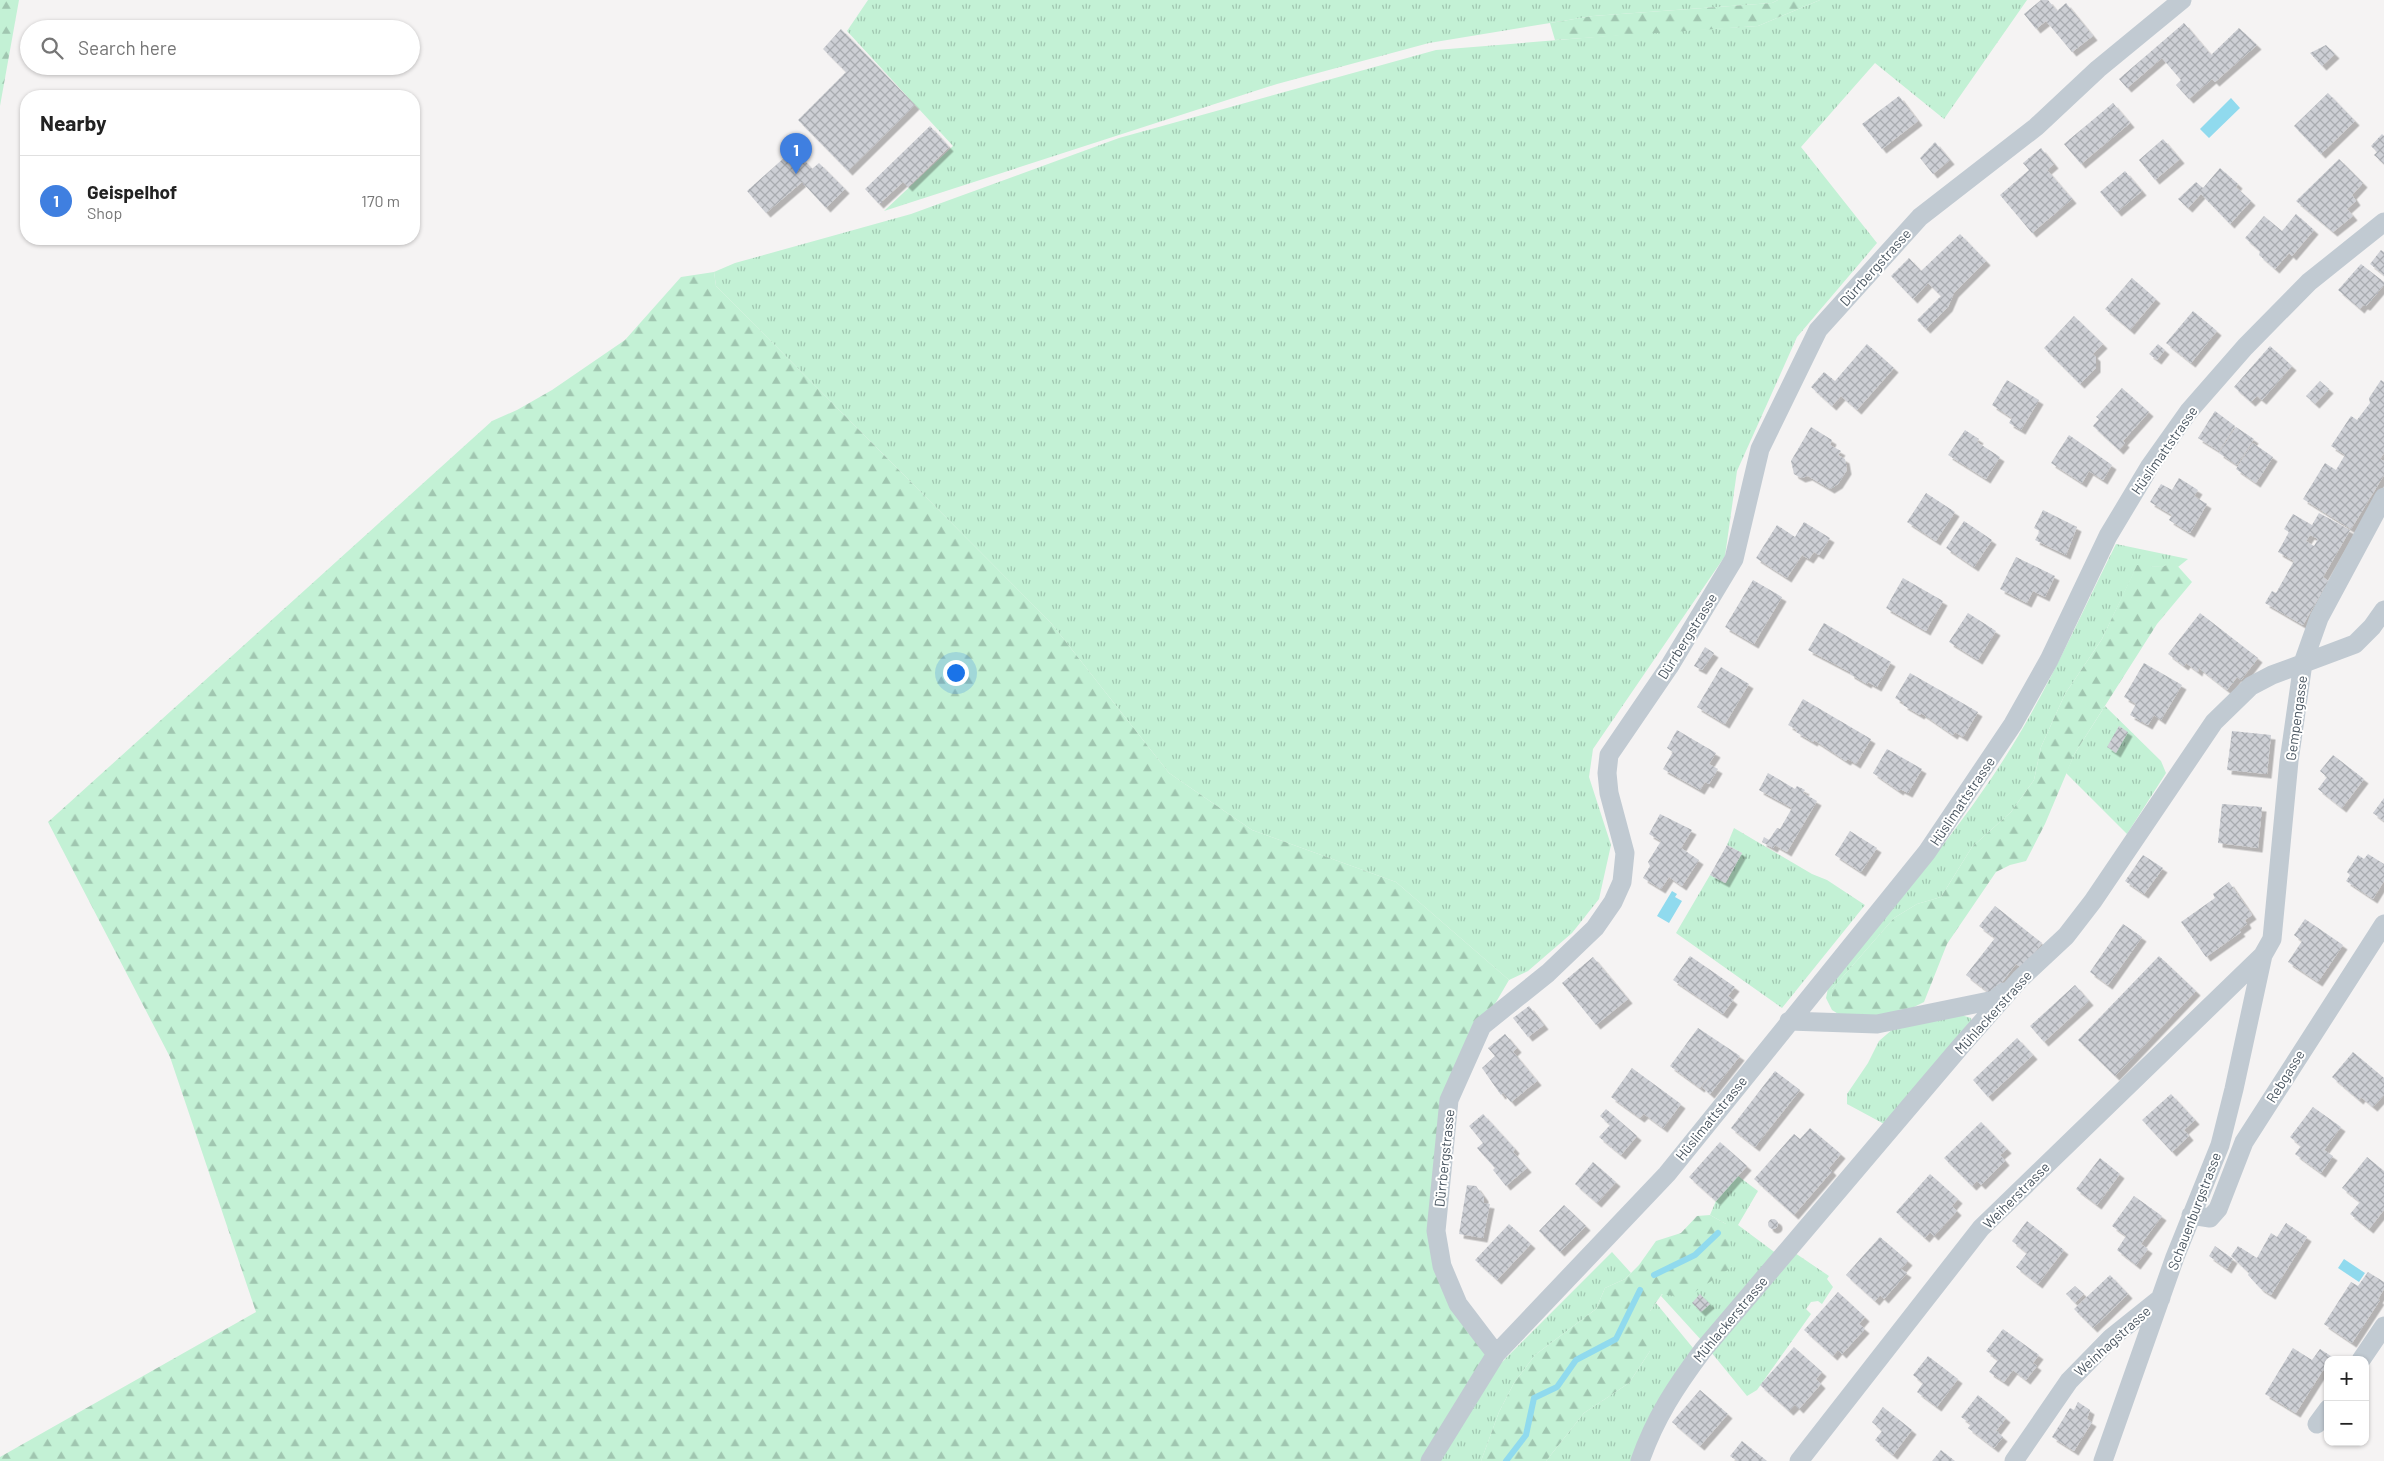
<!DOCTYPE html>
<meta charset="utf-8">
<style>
:root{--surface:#fff;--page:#f6f6f6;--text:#222;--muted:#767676;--line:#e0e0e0;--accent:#1a73e8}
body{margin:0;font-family:Barlow,sans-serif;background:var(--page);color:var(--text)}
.controls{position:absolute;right:15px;bottom:15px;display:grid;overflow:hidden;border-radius:10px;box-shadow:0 1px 4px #0004}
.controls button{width:45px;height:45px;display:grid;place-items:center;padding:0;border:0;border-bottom:1px solid var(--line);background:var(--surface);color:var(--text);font:25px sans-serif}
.you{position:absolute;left:955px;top:672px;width:18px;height:18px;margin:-12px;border:4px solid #fff;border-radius:50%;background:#1a73e8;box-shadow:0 0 0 8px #1a73e833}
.badge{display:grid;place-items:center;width:32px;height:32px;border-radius:50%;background:var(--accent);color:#fff;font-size:16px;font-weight:700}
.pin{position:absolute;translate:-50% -41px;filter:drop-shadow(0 1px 2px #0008)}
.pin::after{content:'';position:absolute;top:26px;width:18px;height:15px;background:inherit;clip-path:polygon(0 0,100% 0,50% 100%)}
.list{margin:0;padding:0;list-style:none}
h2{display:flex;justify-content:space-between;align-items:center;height:65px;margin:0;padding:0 20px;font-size:21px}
h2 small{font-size:16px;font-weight:400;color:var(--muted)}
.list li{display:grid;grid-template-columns:32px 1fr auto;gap:15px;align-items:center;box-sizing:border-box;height:90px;padding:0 20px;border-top:1px solid var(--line)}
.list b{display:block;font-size:19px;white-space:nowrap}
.list p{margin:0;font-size:16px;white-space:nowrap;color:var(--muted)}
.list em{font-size:16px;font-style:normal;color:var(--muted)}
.icon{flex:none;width:28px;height:28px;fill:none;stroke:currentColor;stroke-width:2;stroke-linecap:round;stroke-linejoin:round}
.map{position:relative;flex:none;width:2384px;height:1461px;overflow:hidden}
.search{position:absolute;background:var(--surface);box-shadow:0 1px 4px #0004;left:20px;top:20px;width:400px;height:55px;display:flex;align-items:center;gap:12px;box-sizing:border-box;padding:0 18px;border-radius:28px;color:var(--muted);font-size:19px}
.panel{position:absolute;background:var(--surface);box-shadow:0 1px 4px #0004;left:20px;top:90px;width:400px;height:155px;border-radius:20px}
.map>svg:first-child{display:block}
.grass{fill:url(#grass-tufts)}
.forest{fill:url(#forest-firs)}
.water{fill:#90daee}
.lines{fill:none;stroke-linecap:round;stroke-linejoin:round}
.stream{stroke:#90daee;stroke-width:6}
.building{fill:url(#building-cross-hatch);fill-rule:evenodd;filter:url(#shadow)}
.minor{stroke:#c1cad2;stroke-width:19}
.labels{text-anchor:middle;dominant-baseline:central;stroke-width:4;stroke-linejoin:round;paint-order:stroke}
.street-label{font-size:14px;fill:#4a5661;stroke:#fff}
</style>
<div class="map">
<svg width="2384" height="1461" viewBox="0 0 2384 1461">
<defs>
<pattern id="grass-tufts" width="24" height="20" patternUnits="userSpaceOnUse" patternTransform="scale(1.25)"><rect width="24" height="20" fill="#c3f1d5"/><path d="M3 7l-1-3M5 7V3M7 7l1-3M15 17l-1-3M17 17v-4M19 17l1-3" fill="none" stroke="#a0c6b0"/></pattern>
<pattern id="forest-firs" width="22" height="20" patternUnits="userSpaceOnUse" patternTransform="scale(1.25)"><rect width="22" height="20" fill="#c3f1d5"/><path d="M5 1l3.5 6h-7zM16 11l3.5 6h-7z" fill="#a0c6b0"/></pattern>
<pattern id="building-cross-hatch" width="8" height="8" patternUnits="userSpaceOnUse" patternTransform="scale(1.25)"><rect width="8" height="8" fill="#cdcfd5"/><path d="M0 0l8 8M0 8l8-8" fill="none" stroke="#a8abb0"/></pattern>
<filter id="shadow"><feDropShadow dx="4.5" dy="4.5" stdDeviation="0" flood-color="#0004"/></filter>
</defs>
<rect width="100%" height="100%" fill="#f5f3f3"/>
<!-- grass -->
<path class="grass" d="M868 0H1778L1772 3 1593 16 1429 43 1277 84 884 211 953 146 847 31Z
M1820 0H2027L1944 119 1875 63 1801 147 1877 243 1797 337 1737 471 1725 556 1593 749 1589 777 1611 845 1599 899 1572 933 1528 971 1509 980 1396 882 1252 830 1169 773 1051 623 716 286 714 272 735 263 911 214 1119 138 1436 50 1656 32 1758 26Z
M2116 544 2188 559 2178 567 2174 563 2162 567 2137 566 2102 639 2065 694 2041 747 2034 780 2011 812 1972 847 1941 897 1917 904 1894 918 1832 989V1010L1826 998 1828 988C1888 913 1952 840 2004 759 2047 692 2080 616 2116 544Z
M2105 706 2161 761 2166 773 2127 834 2066 773 2075 753Z
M1734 828 1812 874 1827 880 1865 905 1782 1008 1676 933 1710 875 1726 883 1742 853 1727 845Z
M1961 1015 1971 1018 1972 1026 1886 1125 1847 1104V1094L1868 1063 1879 1041 1894 1028Z
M1738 1176 1758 1191 1738 1225 1777 1254 1702 1341 1661 1296 1726 1224 1710 1215 1716 1201Z
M1612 1252 1631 1273 1625 1279 1605 1288 1596 1309 1535 1355 1514 1383 1499 1412 1481 1461H1435L1491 1373Z
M1795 1253 1829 1276 1827 1279 1833 1287 1822 1304 1818 1301 1811 1302 1806 1309 1811 1314 1757 1390 1747 1396 1711 1352Z
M1656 1303 1693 1348 1631 1461H1546L1584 1413 1629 1383 1650 1351V1311Z"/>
<!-- forest -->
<path class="forest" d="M0 0H19L0 106Z
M1778 0H1820L1758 26 1555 40 1550 23 1593 16 1772 3Z
M714 272 716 286 1051 623 1169 773 1252 830 1396 882 1509 980 1482 1026 1449 1100 1442 1266 1496 1354 1430 1461H0V1457L256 1312 170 1057 48 822 492 421 517 410 552 390 625 340 681 277Z
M2174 562 2192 582 2157 624 2075 753 2045 824 2026 861 2010 865 1996 872 1947 944 1924 1002 1908 1010 1884 1016 1843 1017 1832 1010V989L1894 918 1917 904 1941 897 1972 847 2011 812 2034 780 2041 747 2065 694 2102 639 2137 565 2162 567Z
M1710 1215 1726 1224 1735 1265 1686 1298 1662 1294 1650 1311V1351L1629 1383 1584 1413 1546 1461H1481L1499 1412 1514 1383 1535 1355 1596 1309 1605 1288 1625 1279 1639 1265 1656 1241 1681 1233 1697 1216Z"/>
<!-- water -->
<path class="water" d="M2231 98 2240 108 2209 138 2200 129Z
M1672 891 1677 894 1675 897 1682 901 1669 923 1657 916Z
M2344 1259 2365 1273 2359 1282 2338 1268Z"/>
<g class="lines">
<!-- stream -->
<path class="stream" d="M1654 1275 1695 1255 1718 1233
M1506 1461 1526 1435 1534 1398 1557 1387 1576 1360 1616 1339 1640 1290"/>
</g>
<!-- building -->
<path class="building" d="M2041 0H2048L2057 11 2066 3 2093 36 2072 52 2046 21 2036 29 2024 14Z
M2184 23 2211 55 2239 28 2257 45 2215 82 2212 79 2189 99 2176 85 2181 80 2162 58 2127 88 2119 79Z
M841 29 915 105 848 171 798 120 846 72 823 49Z
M2326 45 2335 54 2322 66 2310 53Z
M2328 93 2355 121 2321 154 2294 126Z
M1899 96 1918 121 1882 149 1862 124Z
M2113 103 2130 123 2081 164 2064 144Z
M930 126 949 147 908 187 903 182 879 204 865 189Z
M2382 134 2384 136V164L2374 155 2377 152 2371 146Z
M2163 139 2180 159 2155 180 2139 160Z
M1935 142 1950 160 1933 174 1920 158Z
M2041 148 2054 164 2047 170 2072 199 2032 233 2000 195 2029 170 2023 163Z
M794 149 812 169 819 163 845 189 826 208 802 182 766 213 747 191Z
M2339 159 2363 183 2352 195 2356 201 2347 209 2353 216 2333 232 2296 201Z
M2220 168 2238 184 2236 187 2251 201 2230 224 2201 194 2188 208 2178 199 2196 182 2203 188Z
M2125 171 2142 191 2117 212 2100 192Z
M2296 214 2314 230 2292 256 2289 253 2275 269 2259 255 2260 251 2245 238 2264 216 2282 231Z
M1960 234 1986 261 1954 293 1948 307 1926 329 1917 320 1941 296 1928 283 1913 299 1891 276 1909 258 1921 271Z
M2381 250 2384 252V275L2370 264Z
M2361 264 2384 282V285L2366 306 2363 305 2360 309 2338 290Z
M2132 278 2156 299 2130 330 2105 309Z
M2193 311 2217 331 2191 363 2166 343Z
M2074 316 2103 344 2093 354 2096 357V368L2080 384 2044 348Z
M1867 344 1894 368 1857 410 1841 396 1832 406 1811 387 1824 372 1835 381Z
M2158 344 2165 350 2157 360 2149 354Z
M2270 346 2292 366 2262 400 2257 396 2251 402 2234 387Z
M2007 380 2039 400 2021 430 2009 423 2012 418 1992 405Z
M2381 380 2384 382V453L2380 459 2384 461V475L2351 529 2303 499 2325 463 2336 470 2345 455 2331 446 2351 416 2357 420 2370 403 2369 398Z
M2320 381 2329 389 2315 404 2306 396Z
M2122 388 2149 412 2123 441 2125 443 2119 450 2093 426 2099 419 2096 417Z
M2215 411 2235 426 2219 451 2198 438Z
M1811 427 1832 440 1830 445 1841 451 1838 455 1845 459 1847 470 1838 484 1830 489 1808 476 1801 478 1794 474 1791 461Z
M2236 427 2254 439 2237 465 2219 453Z
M1965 430 1979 439 1977 442 2000 457 1986 479 1948 455Z
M2069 435 2112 465 2103 480 2089 471 2082 483 2051 463Z
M2253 443 2273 457 2256 483 2236 469Z
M2179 478 2198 490 2194 496 2207 504 2190 533 2169 520 2172 515 2150 502 2161 484 2172 490Z
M1926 493 1955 512 1936 541 1907 522Z
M2043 510 2077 527 2066 555 2035 540 2040 531 2034 528Z
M2319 513 2350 530 2323 577 2328 581 2303 625 2265 603 2272 591 2276 593 2294 561 2278 552 2289 532 2284 529 2293 514 2312 525ZM2310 535 2318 539 2314 546 2306 541Z
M1964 521 1992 540 1974 567 1946 548Z
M1804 522 1830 538 1819 555 1814 552 1809 559 1802 555 1787 578 1756 558 1777 525 1795 537Z
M2016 557 2055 576 2045 597 2033 591 2027 603 2000 589Z
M1903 578 1943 601 1926 631 1886 608Z
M1753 580 1782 597 1754 644 1725 627Z
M1968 613 1996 631 1978 660 1949 642Z
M2200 613 2258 658 2241 680 2237 677 2227 690 2199 668 2198 672 2186 663 2184 666 2168 654Z
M1824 623 1891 662 1877 687 1868 682 1867 684 1850 674V672L1808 650Z
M1705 647 1714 653 1702 670 1694 666Z
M2144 663 2182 685 2161 720 2154 715 2148 725 2130 715 2136 704 2124 697Z
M1721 667 1749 684 1725 724 1697 707Z
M1910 673 1978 712 1963 737 1955 732 1953 735 1921 713 1920 715 1903 705 1904 703 1895 698Z
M1803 699 1871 739 1856 764 1848 759 1846 761 1814 740 1813 742 1796 732 1797 730 1788 725Z
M2119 726 2128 732 2116 753 2107 747Z
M1677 730 1716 753 1709 764 1718 769 1709 784 1705 782 1700 790 1663 769 1673 752 1667 748Z
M2232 731 2271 735 2267 774 2227 770Z
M1887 749 1922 769 1908 793 1900 789 1899 791 1873 773Z
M2333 755 2364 779 2342 808 2318 789 2327 777 2320 771Z
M1768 773 1795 789 1797 786 1805 790 1803 793 1817 801 1787 852 1775 845 1773 848 1762 842 1764 837 1769 840 1777 828 1780 829 1792 808 1759 790Z
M2384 798V821L2373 813Z
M2222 804 2262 807 2258 848 2218 843Z
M1660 814 1692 830 1681 848 1699 860 1682 886 1669 877 1661 889 1643 878 1650 866 1648 862 1661 841 1649 834Z
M1850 831 1877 848 1861 872 1835 855Z
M1727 845 1742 853 1725 883 1710 875Z
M2368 854 2384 864V881L2373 899 2346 881 2350 875 2347 872 2358 855 2364 859Z
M2143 855 2163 868 2144 894 2125 881Z
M2229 882 2252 915 2245 920 2247 924 2239 930 2241 932 2206 957 2181 922 2215 898 2213 894Z
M1995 906 2042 943 2022 968 2016 964 1992 995 1966 975 1995 938 1979 926Z
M2305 919 2343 945 2318 982 2288 962 2302 941 2294 935Z
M2123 924 2142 937 2108 985 2090 972Z
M1690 956 1735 987 1728 996 1733 1000 1723 1014 1673 980Z
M2159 956 2196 991 2115 1076 2078 1040Z
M1593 957 1628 999 1596 1025 1562 983Z
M2075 985 2089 1001 2044 1042 2030 1026Z
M1529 1006 1544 1025 1528 1037 1513 1018Z
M1698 1028 1740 1056 1710 1094 1702 1087 1719 1064 1700 1088 1670 1066Z
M1505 1034 1517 1048 1513 1052 1537 1081 1511 1102 1503 1093 1501 1095 1482 1068 1495 1056 1488 1048Z
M2017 1038 2033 1055 1988 1097 1973 1080Z
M2353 1052 2384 1078V1095L2373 1107 2361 1097 2359 1100 2332 1077Z
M1632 1068 1681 1104 1663 1128 1644 1114 1640 1118 1611 1097Z
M1775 1071 1800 1090 1755 1147 1731 1128Z
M2171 1094 2195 1120 2184 1130 2189 1136 2172 1152 2142 1120Z
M2313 1107 2341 1127 2324 1150 2333 1156 2321 1173 2295 1154 2301 1146 2290 1137Z
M1606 1109 1637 1136 1621 1155 1599 1137 1610 1125 1600 1116Z
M1483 1114 1515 1149 1513 1152 1527 1168 1506 1186 1493 1170 1495 1168 1477 1148 1483 1143 1469 1126Z
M1981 1122 2007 1149 2000 1155 2005 1161 1981 1185 1977 1181 1972 1186 1944 1158Z
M1810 1128 1841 1154 1829 1168 1832 1171 1794 1215 1754 1179 1794 1134 1800 1139Z
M1720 1142 1747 1166 1716 1201 1689 1177Z
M2367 1157 2384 1171V1210L2369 1229 2350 1214 2360 1202 2342 1188Z
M2100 1158 2120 1174 2097 1205 2076 1189Z
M1593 1162 1616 1182 1597 1203 1575 1184Z
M1930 1174 1958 1199 1952 1206 1957 1211 1934 1236 1930 1232 1925 1238 1896 1212Z
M1467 1185 1476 1186 1484 1197V1203L1490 1204 1483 1238 1459 1234Z
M2134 1196 2162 1216 2141 1244 2148 1249 2136 1265 2117 1250 2126 1236 2112 1226Z
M1564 1205 1586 1226 1560 1252 1539 1231Z
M1768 1224a5 5 0 1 1 10 0a5 5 0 1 1-10 0Z
M2027 1221 2064 1250 2038 1284 2016 1267 2027 1253 2012 1241Z
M2286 1223 2307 1237 2271 1295 2260 1288 2248 1275 2249 1273 2231 1256 2238 1246 2257 1258 2271 1233 2277 1237Z
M1509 1224 1531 1244 1497 1280 1475 1260Z
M1880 1237 1908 1261 1901 1269 1907 1273 1884 1299 1880 1295 1875 1301 1846 1275Z
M2215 1246 2233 1259 2227 1269 2209 1256Z
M2368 1272 2384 1282V1289L2378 1299 2380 1300 2352 1343 2324 1324 2351 1282 2358 1286Z
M2110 1275 2128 1294 2093 1328 2074 1309Z
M2075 1286 2084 1294 2075 1303 2066 1294Z
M1838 1292 1865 1317 1859 1324 1865 1329 1842 1354 1838 1350 1833 1356 1804 1330Z
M1700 1294 1710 1304 1701 1312 1692 1303Z
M2003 1329 2039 1355 2033 1363 2037 1366 2026 1380 2013 1370 2004 1382 1989 1372 1998 1360 1986 1351Z
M1794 1347 1822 1372 1816 1379 1821 1384 1799 1409 1795 1405 1789 1411 1760 1385Z
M2293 1348 2312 1360 2320 1349 2337 1360H2328V1373L2323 1370 2296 1413 2265 1394Z
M1928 1356 1958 1379 1937 1407 1917 1392 1923 1383 1913 1375Z
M1700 1390 1728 1414 1700 1446 1672 1422Z
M1978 1395 2006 1418 1996 1431 2003 1437 1994 1448 1968 1428 1971 1424 1961 1417Z
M2078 1402 2090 1410 2087 1419 2092 1422 2074 1451 2052 1437 2070 1408 2074 1410Z
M1883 1407 1912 1430 1893 1455 1875 1440 1882 1431 1872 1422Z
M1742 1441 1767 1461H1737L1730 1456Z
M1941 1450 1955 1461H1932Z"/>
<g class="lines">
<!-- minor -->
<path class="minor" d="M1789 1021 1877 1024 1994 1000 2004 992
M2191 1215 2210 1218 2218 1209 2244 1142 2384 924
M1496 1354 1458 1304 1442 1266 1436 1231 1449 1100 1482 1026 1548 973 1595 928 1613 902 1622 882 1625 853 1609 793 1607 773 1609 755 1669 667 1734 559 1760 449 1818 330 1920 217 2036 127 2098 69 2182 0
M2361 1360 2384 1326
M2317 1424 2328 1409
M1430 1461 1496 1354 1667 1174 1927 852 2013 724 2049 660 2108 536 2150 466 2189 411 2245 347 2309 282 2384 222
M1640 1461C1655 1418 1676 1386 1703 1350L1960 1047 2020 979 2066 936 2093 901 2214 722 2251 686 2272 675 2355 644 2372 627 2384 610
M1799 1461 1981 1228 2263 955 2272 939 2289 761 2303 663 2319 618 2384 497
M2014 1461 2069 1381 2111 1338 2161 1298
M2103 1461 2175 1257 2220 1145 2234 1089 2263 955"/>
</g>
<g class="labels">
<!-- street labels -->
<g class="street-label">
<text transform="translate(1875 267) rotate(-48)">Dürrbergstrasse</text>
<text transform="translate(2164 450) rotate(-55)">Hüslimattstrasse</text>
<text transform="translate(1687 636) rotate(-58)">Dürrbergstrasse</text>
<text transform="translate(2296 718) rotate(-82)">Gempengasse</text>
<text transform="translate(1962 801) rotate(-56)">Hüslimattstrasse</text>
<text transform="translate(1993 1012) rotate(-48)">Mühlackerstrasse</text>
<text transform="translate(2285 1076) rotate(-58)">Rebgasse</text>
<text transform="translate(1711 1118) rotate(-51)">Hüslimattstrasse</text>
<text transform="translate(1444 1158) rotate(-84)">Dürrbergstrasse</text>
<text transform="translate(2016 1195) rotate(-45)">Weiherstrasse</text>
<text transform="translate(2194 1211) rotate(-69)">Schauenburgstrasse</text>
<text transform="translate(1730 1319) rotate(-50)">Mühlackerstrasse</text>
<text transform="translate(2112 1341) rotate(-42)">Weinhagstrasse</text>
</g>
</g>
</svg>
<div class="controls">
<button>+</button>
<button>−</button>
</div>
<div class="you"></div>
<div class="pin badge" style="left:796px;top:174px;background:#3f7fe0">1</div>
<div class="search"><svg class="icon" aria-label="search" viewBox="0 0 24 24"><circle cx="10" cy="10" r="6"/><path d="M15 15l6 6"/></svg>Search here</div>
<section class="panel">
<h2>Nearby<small></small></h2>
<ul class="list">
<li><span class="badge" style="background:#3f7fe0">1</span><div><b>Geispelhof</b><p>Shop</p></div><em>170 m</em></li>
</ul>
</section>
</div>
